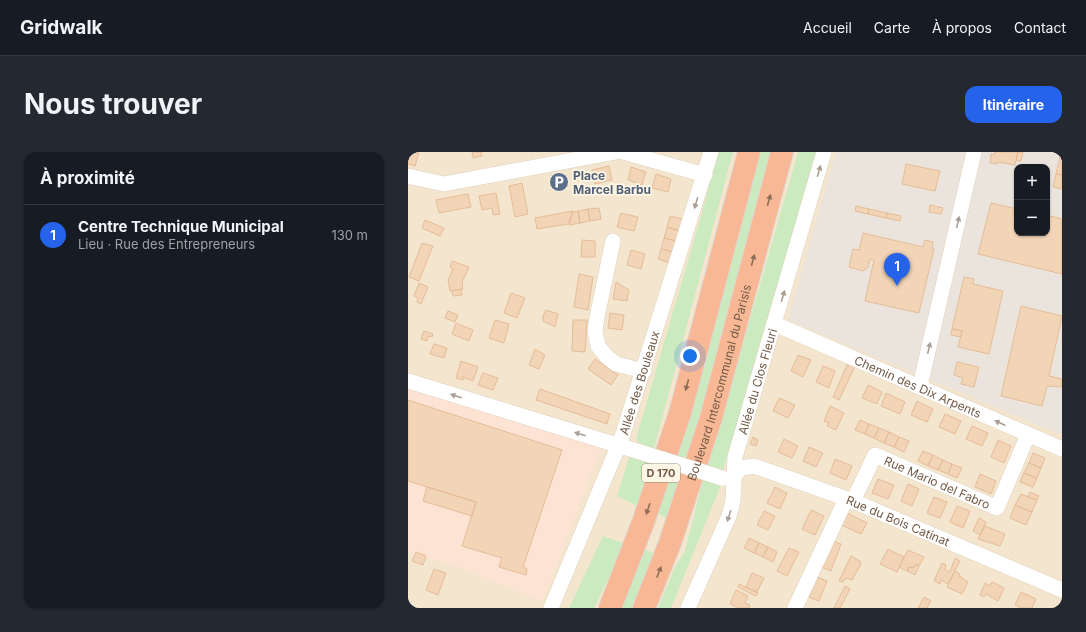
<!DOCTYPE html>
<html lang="fr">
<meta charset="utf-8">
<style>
:root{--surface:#171b24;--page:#242831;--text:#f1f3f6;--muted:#9ea1a6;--line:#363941;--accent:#2563eb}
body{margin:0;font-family:Inter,sans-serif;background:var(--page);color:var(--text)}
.controls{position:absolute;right:12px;top:12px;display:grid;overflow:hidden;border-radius:8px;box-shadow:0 1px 3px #0004}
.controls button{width:36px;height:36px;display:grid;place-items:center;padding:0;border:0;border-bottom:1px solid var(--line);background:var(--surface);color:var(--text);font:20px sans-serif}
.you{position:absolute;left:282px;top:204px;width:14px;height:14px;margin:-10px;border:3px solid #fff;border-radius:50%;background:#1a73e8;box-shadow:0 0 0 6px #1a73e833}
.badge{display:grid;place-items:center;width:26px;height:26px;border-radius:50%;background:var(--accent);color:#fff;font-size:13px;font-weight:700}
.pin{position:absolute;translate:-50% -33px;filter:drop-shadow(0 1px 2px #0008)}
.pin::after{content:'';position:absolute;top:21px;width:14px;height:12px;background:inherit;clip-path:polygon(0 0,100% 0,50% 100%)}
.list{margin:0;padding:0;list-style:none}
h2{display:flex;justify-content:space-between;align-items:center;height:52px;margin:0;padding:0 16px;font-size:17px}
h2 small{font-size:13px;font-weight:400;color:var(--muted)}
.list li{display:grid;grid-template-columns:26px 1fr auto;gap:12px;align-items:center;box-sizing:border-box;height:60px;padding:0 16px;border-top:1px solid var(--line)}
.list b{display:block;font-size:15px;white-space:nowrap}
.list p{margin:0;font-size:13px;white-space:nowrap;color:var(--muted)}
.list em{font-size:13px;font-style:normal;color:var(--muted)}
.map{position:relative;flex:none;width:654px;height:456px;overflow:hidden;border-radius:12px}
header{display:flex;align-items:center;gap:24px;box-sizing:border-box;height:56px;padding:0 20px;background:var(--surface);border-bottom:1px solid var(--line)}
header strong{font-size:19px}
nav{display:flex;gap:22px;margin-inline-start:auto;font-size:14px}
.intro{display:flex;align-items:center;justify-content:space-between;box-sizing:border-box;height:96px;padding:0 24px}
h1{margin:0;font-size:28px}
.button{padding:10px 18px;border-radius:12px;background:var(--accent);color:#fff;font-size:14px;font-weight:700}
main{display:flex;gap:24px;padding:0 24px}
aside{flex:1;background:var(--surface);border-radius:12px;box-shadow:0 1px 3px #0004}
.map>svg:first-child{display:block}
.residential{fill:#f4e6ce;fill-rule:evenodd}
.commercial{fill:#fde3d3}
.industrial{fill:#ebe4dc;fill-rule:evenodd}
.green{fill:#cceabf}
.building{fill:#f2d4b7;stroke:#e5bc97}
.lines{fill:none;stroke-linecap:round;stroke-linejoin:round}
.minor-casing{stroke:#e0d0bc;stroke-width:16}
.highway-casing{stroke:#ddd8d3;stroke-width:24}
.minor{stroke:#fff;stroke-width:15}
.highway{stroke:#f8b895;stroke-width:22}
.minor-bridge-casing{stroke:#e0d0bc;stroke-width:16;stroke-linecap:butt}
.minor-bridge{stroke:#fff;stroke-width:15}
.oneway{fill:#ab9d91}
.oneway2{fill:#8e6e57}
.labels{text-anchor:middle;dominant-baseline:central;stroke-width:3.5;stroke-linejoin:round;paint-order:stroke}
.shield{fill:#fff7e6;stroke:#9d8a77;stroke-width:1}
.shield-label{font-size:11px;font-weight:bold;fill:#735b47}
.service-label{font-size:12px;font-weight:bold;fill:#4e5e75;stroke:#fff7e6;text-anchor:start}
.street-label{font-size:12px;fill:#735b47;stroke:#fff7e6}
</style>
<header>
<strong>Gridwalk</strong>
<nav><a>Accueil</a><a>Carte</a><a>À propos</a><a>Contact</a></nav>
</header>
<div class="intro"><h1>Nous trouver</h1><a class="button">Itinéraire</a></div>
<main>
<aside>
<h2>À proximité<small></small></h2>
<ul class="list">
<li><span class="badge">1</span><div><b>Centre Technique Municipal</b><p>Lieu · Rue des Entrepreneurs</p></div><em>130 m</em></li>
</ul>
</aside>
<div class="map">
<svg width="654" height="456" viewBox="0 0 654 456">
<rect width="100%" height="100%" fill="#fcf4e0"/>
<!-- residential -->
<path class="residential" d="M0 0H654V456H0ZM609 15H639V81H609Z"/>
<!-- commercial -->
<path class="commercial" d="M0 236 193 295 135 449 46 413 0 400Z"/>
<!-- industrial -->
<path class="industrial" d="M428 0H654V283L380 168ZM609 15H639V81H609Z"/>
<!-- green -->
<path class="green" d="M310 0H325L246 297 234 293 228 287 293 64Z
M352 0H362L280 308 270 305Z
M390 0H408L315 319 300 314Z
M222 303 244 312 231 355 209 344Z
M265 318 277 322 261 367 249 361Z
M295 328 313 333 263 456H250L267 415 277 399Z
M195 384 217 392 186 456H161Z
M236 397 247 402 224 456H211Z"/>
<!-- building -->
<path class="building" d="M0 0 11 1 7 14 0 12Z
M64 0H73L74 4 65 6Z
M587 0H610L607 13 590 10 589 12 582 11 583 2 586 3Z
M610 0H615L613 9 608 8Z
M653 0H654V23L648 22Z
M498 12 532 19 527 39 494 32Z
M201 14 204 28 187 32 184 18Z
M223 15 238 20 234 33 220 28Z
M248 22 263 27 260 40 244 36Z
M648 22 654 23V37L645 35Z
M114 31 120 62 107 65 101 34Z
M88 41 92 62 85 63 84 56 74 58 71 44Z
M60 42 63 55 31 61 28 48Z
M583 51 609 57V81H639V63L654 67V122L570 102Z
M522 53 535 56 533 62 521 60Z
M448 54 461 57 460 62 447 59Z
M191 56 193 67 182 69 180 57Z
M180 57 182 69 172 71 170 59Z
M461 57 479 61 478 66 460 62Z
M165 59 160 72 129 77 127 66Z
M170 59 172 71 161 73 165 60Z
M213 61 230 65 226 79 209 75Z
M479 61 493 64 492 69 478 66Z
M262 64 275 67 272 79 259 75Z
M17 68 36 76 32 84 14 76Z
M259 75 272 79 269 89 256 86Z
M455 81 515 95 517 88 525 90 524 97H526L511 161 457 149 466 108 462 107 460 115 455 119 441 115 445 97 451 98Z
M256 86 269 89 266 100 253 97Z
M174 88 187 89V105H173Z
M14 91 25 94 11 129 1 125Z
M253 97 266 100 262 111 250 107Z
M223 98 237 102 233 117 219 113Z
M44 109 61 115 54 130 55 137 42 139 40 128 45 117 42 115Z
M171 122 185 125 180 158 166 155Z
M556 125 566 127 565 132 595 139 581 202 550 195 554 179 544 177Z
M208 130 221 138 219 149 205 147Z
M11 131 20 135 13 152 9 150 10 146 6 144Z
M53 137 54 143 45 144 44 139Z
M103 141 117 146 109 166 96 161Z
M613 154 654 164 641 224 654 227V235L639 234 634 254 593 244Z
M138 158 150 162 147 175 135 169 136 166H134Z
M40 159 50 163 47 170 37 166Z
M202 161 216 163 214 178 200 176Z
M87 168 101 172 96 191 81 186Z
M165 168H179L177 200 164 199Z
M48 171 65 178 61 189 44 182Z
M544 177 554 179 553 185 543 183Z
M16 179 25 182 24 185 20 184 19 189 13 187Z
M26 192 39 196 36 206 22 202Z
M127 197 137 203 131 217 121 213Z
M390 203 403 208 395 225 383 219Z
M187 207 210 223 203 233 180 217Z
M53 209 70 215 65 229 55 225V228L48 226Z
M549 210 571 215 566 235 553 232 555 226 546 223Z
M440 211 447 214 431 248 425 245Z
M415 214 427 219 421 236 408 230Z
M75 221 90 226 85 238 70 233Z
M460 233 474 240 469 252 454 246Z
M132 237 202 262 199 272 128 248Z
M478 241 497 250 492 262 473 254Z
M371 246 387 253 380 266 365 259Z
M0 248 154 298 115 415 119 417 118 423 91 415 94 406 54 394 68 350 0 329Z
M509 249 525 257 519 270 503 263Z
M422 254 436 261 428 278 419 274 421 271 416 269Z
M537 262 553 269 547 282 531 275Z
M452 268 461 272 457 282 447 278Z
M461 272 471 276 466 286 457 282Z
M564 274 580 281 574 294 558 287Z
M471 276 481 280 476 291 466 286Z
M481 280 491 285 486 295 476 291Z
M345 285 350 288 348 294 342 292Z
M491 285 501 289 496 300 486 295Z
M376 287 390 294 384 306 370 300Z
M590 288 603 294 596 311 583 305Z
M401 295 415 301 408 315 395 309Z
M515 299 525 303 520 314 510 309Z
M625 301 637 306 633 316 621 311Z
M525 303 535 308 530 318 520 314Z
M427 307 444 314 438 328 422 321Z
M535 308 544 312 540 322 530 318Z
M621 311 633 316 629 326 616 321Z
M544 312 554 316 549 326 540 322Z
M616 321 629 326 625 335 612 330Z
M572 322 588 329 583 342 567 335Z
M470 327 486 333 480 347 464 341Z
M500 332 511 337 504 354 493 349Z
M19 335 68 350 64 364 15 349Z
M367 335 379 341 372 357 359 351Z
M622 340 631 344 629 348 620 345Z
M613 342 629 348 624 360 607 353Z
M526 345 539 350 532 366 519 361Z
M607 353 624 360 618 373 602 366Z
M549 354 562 359 555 376 542 370Z
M403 358 416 364 407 383 394 377Z
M356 359 367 364 360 378 349 373Z
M437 360 459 371 453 382 431 372Z
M571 366 578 370 572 383 565 379Z
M577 374 597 382 592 394 570 387Z
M341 386 351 391 346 401 336 396Z
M423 388 433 392 423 419 413 415Z
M351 391 360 395 355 405 346 401Z
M360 395 369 400 365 410 355 405Z
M381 396 391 400 379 424 369 419Z
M480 397 496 405 489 420 472 412Z
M500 398 516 405 511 414 508 412 505 416 501 415 499 419 491 415Z
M8 400 18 404 15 413 4 409Z
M443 404 452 409 453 412 444 428 438 426 435 430 431 429Z
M547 406 552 409 540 432 533 428 532 432 526 429 534 411 538 413 537 418 542 420Z
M508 412 511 414 507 423 499 419 501 415 505 416Z
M26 417 38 421 30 443 18 438Z
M547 419 552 422 551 424 560 430 554 442 539 435Z
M344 421 356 426 349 440 338 435Z
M409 425 419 429 411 449 401 445Z
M584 430 596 436 590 449 578 442 576 445 572 443 577 431 582 434Z
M331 432 350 441 348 444 330 435Z
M437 434 442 437 432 456H426Z
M328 438 340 444 337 451 342 453 341 456H330L322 452Z
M613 440 628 447 624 456H613L607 453Z
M516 445 523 449 519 456H510Z"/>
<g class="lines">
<defs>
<g id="minor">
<path d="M215 0 297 23"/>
<path d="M0 24 36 32 208 0"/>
<path d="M205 89 189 165 187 179 190 194 199 205 208 212 236 219"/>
<path id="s1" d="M367 172 654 297"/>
<path d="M0 229 232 300"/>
<path d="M512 234 566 0"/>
<path id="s2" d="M325 325 334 316 346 314 445 349 654 438"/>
<path id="s3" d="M445 349 467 303 589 356 620 283"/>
<path id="s4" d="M143 456 214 285 303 0"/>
<path id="s5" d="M280 456 321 364 325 349 327 305 416 0"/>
<path d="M387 456 438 347"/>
</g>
<g id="highway">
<path d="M202 456 236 368 272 261 341 0"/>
<path id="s6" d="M236 456 262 391 303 266 374 0"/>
</g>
</defs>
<!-- minor casing -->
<use href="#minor" class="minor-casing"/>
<!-- highway casing -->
<use href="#highway" class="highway-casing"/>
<!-- minor -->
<use href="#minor" class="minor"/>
<!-- highway -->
<use href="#highway" class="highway"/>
<defs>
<path id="minor-bridge" d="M232 300 314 326"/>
</defs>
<!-- minor-bridge casing -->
<use href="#minor-bridge" class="minor-bridge-casing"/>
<!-- minor-bridge -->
<use href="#minor-bridge" class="minor-bridge"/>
</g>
<!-- one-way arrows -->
<defs><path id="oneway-solid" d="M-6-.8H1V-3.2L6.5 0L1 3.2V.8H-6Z"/></defs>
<g class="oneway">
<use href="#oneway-solid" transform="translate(411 19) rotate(-74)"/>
<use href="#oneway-solid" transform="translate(288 51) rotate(107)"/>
<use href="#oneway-solid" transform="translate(550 70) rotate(-77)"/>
<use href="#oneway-solid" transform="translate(375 144) rotate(-74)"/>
<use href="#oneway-solid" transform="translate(521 196) rotate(-77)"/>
<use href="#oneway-solid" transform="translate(48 244) rotate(-163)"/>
<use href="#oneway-solid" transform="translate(592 271) rotate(-156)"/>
<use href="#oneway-solid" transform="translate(172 282) rotate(-163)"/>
<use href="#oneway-solid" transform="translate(321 364) rotate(109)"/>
</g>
<g class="oneway2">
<use href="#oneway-solid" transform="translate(361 48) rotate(-75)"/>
<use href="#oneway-solid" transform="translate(345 108) rotate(-75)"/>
<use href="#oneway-solid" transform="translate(279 233) rotate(105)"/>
<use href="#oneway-solid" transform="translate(240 357) rotate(109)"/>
<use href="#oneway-solid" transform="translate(251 420) rotate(-69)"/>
</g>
<!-- icons -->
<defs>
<symbol id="parking-disc" viewBox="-11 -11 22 22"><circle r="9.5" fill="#5c6f8a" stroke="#fff7e6"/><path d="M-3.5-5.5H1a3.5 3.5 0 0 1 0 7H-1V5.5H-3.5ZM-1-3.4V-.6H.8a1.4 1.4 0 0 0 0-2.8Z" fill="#fff"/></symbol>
</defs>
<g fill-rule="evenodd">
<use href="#parking-disc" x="140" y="19" width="22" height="22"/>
</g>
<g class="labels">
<!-- shield labels -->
<rect class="shield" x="234" y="312" width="38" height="18" rx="3"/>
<g class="shield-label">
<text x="253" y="321">D 170</text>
</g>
<!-- service labels -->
<g class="service-label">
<text x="165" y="23">Place<tspan x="165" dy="14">Marcel Barbu</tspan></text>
</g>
<!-- street labels -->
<g class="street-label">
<text stroke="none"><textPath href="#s6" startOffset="238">Boulevard Intercommunal du Parisis</textPath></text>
<text stroke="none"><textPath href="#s5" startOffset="239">Allée du Clos Fleuri</textPath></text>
<text stroke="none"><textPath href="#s4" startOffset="242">Allée des Bouleaux</textPath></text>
<text stroke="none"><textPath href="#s1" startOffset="156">Chemin des Dix Arpents</textPath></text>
<text stroke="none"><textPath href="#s3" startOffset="119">Rue Mario del Fabro</textPath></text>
<text stroke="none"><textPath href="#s2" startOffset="179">Rue du Bois Catinat</textPath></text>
</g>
</g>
</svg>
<div class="controls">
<button>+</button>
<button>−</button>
</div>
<div class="you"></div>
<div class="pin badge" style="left:489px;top:134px">1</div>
</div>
</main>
